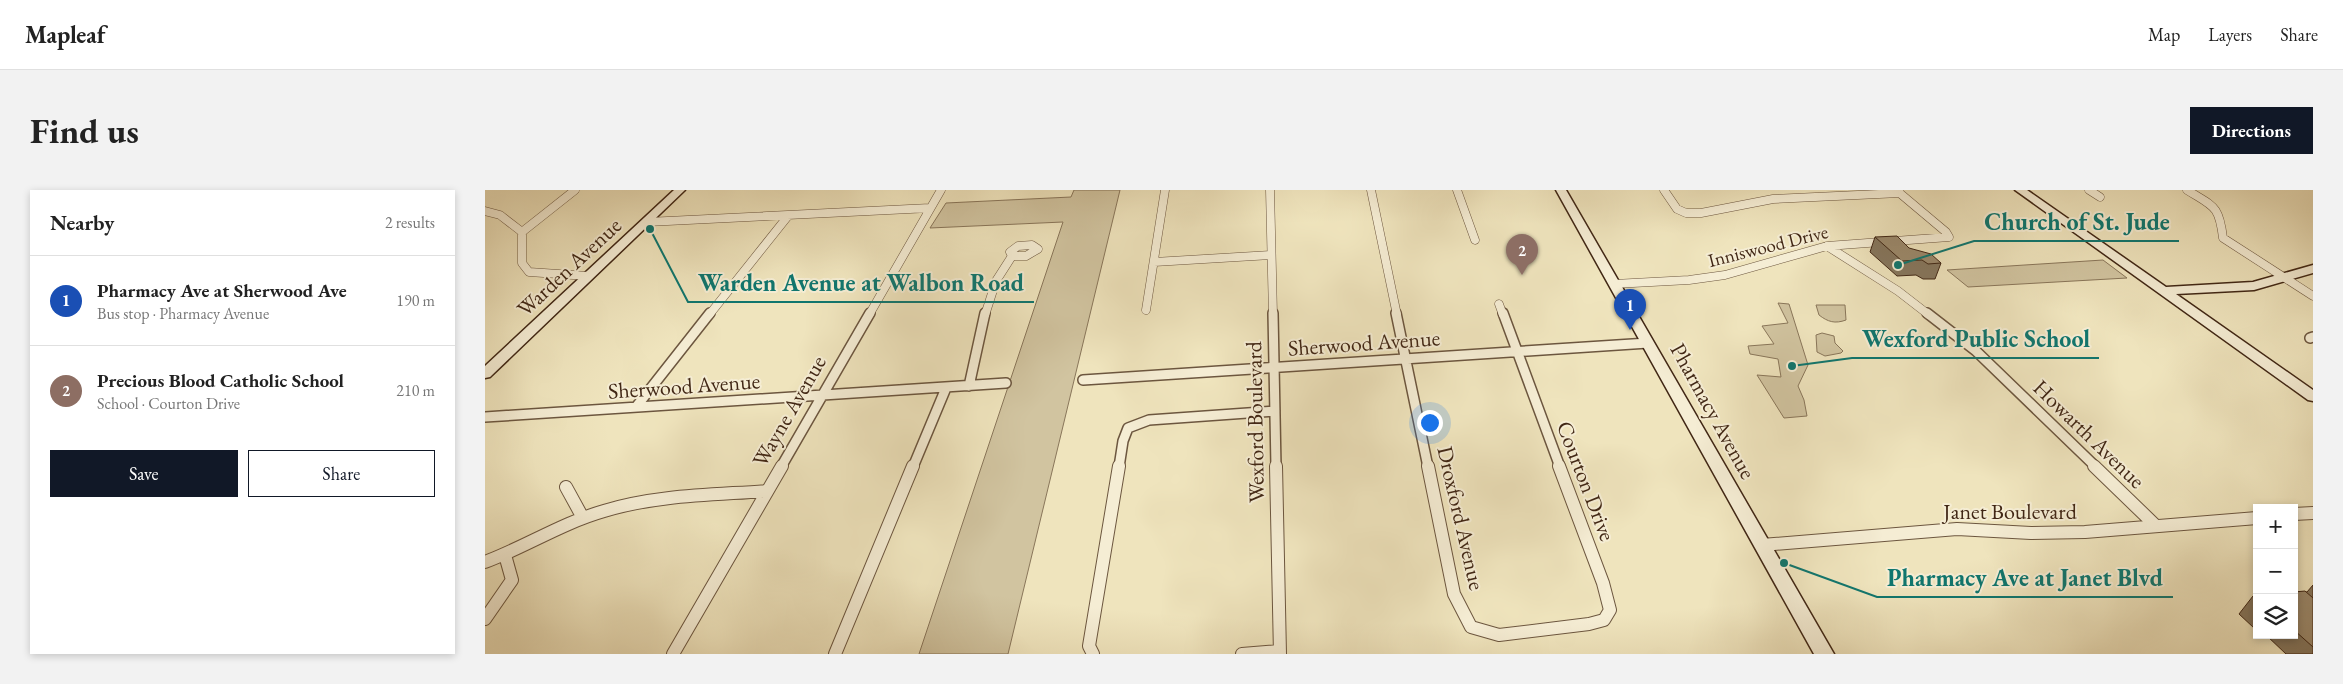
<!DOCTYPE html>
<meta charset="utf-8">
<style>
:root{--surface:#fff;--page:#f2f2f2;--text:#222;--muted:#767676;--line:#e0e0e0;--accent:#111827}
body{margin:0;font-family:"EB Garamond",serif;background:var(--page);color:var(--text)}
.controls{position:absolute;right:15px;bottom:15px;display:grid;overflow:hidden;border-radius:0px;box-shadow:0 2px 8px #0003}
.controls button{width:45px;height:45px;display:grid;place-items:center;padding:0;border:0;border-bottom:1px solid var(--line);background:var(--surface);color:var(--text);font:25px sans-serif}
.you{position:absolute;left:944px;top:232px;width:18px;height:18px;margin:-12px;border:4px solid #fff;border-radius:50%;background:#1a73e8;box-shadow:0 0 0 8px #1a73e833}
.badge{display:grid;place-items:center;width:32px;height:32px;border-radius:50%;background:var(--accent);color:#fff;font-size:16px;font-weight:700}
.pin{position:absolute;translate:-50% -41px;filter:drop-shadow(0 1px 2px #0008)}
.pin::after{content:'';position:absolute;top:26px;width:18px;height:15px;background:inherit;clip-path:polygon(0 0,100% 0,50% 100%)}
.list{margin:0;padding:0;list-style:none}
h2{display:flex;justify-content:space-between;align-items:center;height:65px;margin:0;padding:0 20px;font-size:21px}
h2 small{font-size:16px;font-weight:400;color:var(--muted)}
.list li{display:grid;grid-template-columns:32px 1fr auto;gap:15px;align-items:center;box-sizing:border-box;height:90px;padding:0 20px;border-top:1px solid var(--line)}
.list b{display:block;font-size:19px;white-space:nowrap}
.list p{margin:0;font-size:16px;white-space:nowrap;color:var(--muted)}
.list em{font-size:16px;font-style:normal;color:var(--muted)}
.actions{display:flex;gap:10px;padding:15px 20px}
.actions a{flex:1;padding:11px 0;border:1px solid var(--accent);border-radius:0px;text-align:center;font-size:18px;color:var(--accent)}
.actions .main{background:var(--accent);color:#fff}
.icon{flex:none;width:28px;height:28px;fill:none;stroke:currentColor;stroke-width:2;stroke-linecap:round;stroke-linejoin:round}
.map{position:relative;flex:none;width:1828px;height:464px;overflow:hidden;border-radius:0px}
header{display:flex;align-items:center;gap:30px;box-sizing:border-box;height:70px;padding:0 25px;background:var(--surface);border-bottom:1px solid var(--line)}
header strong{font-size:24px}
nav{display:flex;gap:28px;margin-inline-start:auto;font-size:18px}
.intro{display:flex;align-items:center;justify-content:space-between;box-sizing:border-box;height:120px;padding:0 30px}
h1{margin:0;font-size:35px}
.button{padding:12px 22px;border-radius:0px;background:var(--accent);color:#fff;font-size:18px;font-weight:700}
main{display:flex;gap:30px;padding:0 30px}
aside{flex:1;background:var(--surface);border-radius:0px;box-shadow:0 2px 8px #0003}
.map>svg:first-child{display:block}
.green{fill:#d1c4a0;stroke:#89765a}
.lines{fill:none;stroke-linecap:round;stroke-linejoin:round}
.street-far2-casing{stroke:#6c563f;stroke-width:9}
.street-far1-casing{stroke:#6c563f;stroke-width:12}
.street-casing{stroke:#6c563f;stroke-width:14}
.secondary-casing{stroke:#412715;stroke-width:3}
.street-far2{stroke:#f5edd4;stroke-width:8}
.street-far1{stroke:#f5edd4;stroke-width:9}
.street{stroke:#f5edd4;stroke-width:12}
.secondary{fill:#f5edd4;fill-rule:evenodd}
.wall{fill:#85765d;stroke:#412715}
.building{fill:#9b896c;stroke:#412715}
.labels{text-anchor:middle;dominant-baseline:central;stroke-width:4;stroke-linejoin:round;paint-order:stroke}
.far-street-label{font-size:19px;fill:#412715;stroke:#f5edd4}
.street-label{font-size:22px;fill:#412715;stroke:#f5edd4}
.leader{fill:none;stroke:#0f766e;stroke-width:2}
.callout-dot{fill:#0f766e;stroke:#f5edd4;stroke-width:2}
.callout-label{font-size:24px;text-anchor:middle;font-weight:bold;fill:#0f766e;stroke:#f5edd4;stroke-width:4;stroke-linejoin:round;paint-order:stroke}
</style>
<header>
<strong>Mapleaf</strong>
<nav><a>Map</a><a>Layers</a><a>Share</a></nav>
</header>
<div class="intro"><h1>Find us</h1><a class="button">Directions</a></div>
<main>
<aside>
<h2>Nearby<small>2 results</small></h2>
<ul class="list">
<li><span class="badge" style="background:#1a4fb4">1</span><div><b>Pharmacy Ave at Sherwood Ave</b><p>Bus stop · Pharmacy Avenue</p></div><em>190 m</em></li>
<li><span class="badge" style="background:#8d6e63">2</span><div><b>Precious Blood Catholic School</b><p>School · Courton Drive</p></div><em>210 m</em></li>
</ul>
<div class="actions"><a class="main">Save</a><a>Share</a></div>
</aside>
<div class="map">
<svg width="1828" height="464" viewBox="0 0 1828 464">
<rect width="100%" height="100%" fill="#efe4bd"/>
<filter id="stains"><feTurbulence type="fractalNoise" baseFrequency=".004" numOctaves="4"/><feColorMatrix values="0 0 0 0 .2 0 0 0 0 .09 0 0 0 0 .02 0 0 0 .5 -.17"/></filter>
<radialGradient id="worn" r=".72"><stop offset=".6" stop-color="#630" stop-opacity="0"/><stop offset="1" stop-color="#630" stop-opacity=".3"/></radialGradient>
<!-- green -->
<path class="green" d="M589 0H635L523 464H434L578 32 445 38 461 13 586 7Z
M1618 70 1642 88 1483 97 1462 80Z
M1293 113 1304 114 1323 175 1313 196 1319 210 1322 226 1299 228 1272 185 1296 187 1293 169 1265 164 1263 156 1289 154 1277 136 1303 133Z
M1331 115H1360L1361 130C1350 134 1343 132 1334 125Z
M1337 143 1349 146 1350 153 1358 161 1356 163 1340 166 1332 162 1331 145Z"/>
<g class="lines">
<defs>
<path id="street-far2" d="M785 0 788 125
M886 0 912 125
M972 0 990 50
M1179 0 1192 19 1201 23H1216L1288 9 1415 3
M1604 0 1615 7
M1702 0C1729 17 1734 15 1738 48L1828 106
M0 21 15 25 37 42V73L44 82 103 86
M162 32 445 18
M37 42 90 0
M547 55 553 59 541 66H527L525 62 533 56Z
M1342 56 1413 101 1444 125
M669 72 786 65
M1129 94 1204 90 1240 85 1342 56 1464 47 1461 42 1411 0
M1014 114 1018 125
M661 120 680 0
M224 125 303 26
M384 125 456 0
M500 125 511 91 527 66"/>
<path id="street-far1" d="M788 123 791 277
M911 123 943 277
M1018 123 1075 277
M1442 123 1491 161 1611 277
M1825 148 1828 147
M598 190 1163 153
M484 196 500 123
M151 217 225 123
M0 227 521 193
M296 277 385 123
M428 277 461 198
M634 277 638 251 643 238 664 230 790 221"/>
<path id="street" d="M791 276 795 464
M943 276 969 404 986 437 1014 445 1104 434 1119 430 1125 420 1118 393 1074 276
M1609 276 1670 335
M81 297 98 328
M1809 324 1828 323
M1277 355 1472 339 1546 343 1600 342 1772 328
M0 372C40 357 77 333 119 321 171 305 227 305 281 301
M0 429 27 390 20 365
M188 464 297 276
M350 464 428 276
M608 464 604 456 634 276
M757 464 795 461"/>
<path id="secondary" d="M189 0H200L5 187 0 188V176Z
M1071 0H1081L1349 464H1329Z
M1530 0H1542L1681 97 1768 92 1828 75V83L1769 100 1691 104 1828 200V211L1823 210Z"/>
</defs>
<!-- street-far2 casing -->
<use href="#street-far2" class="street-far2-casing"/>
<!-- street-far1 casing -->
<use href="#street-far1" class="street-far1-casing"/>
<!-- street casing -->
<use href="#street" class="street-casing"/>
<!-- secondary casing -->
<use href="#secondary" class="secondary-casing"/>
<!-- street-far2 -->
<use href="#street-far2" class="street-far2"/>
<!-- street-far1 -->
<use href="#street-far1" class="street-far1"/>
<!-- street -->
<use href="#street" class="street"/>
<!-- secondary -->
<use href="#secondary" class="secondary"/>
</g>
<!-- wall -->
<path class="wall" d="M1390 47 1456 73 1450 89H1438L1431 85 1412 86 1385 62Z
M1828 395V464H1801L1781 445H1809V402H1822Z
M1768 406H1772V439L1769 438 1754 424Z"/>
<!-- building -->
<path class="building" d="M1412 46 1424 58 1446 64 1456 73 1443 74 1437 70 1417 71 1390 47Z
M1820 401 1828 408V457L1809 440V402Z"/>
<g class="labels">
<!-- far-street labels -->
<g class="far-street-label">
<text transform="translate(1283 56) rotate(-14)">Inniswood Drive</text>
</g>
<!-- street labels -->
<g class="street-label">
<text transform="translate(84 77) rotate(-43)">Warden Avenue</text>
<text transform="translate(879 153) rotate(-4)">Sherwood Avenue</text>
<text transform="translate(199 196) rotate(-4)">Sherwood Avenue</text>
<text transform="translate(304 221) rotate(-60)">Wayne Avenue</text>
<text transform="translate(1228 221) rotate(61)">Pharmacy Avenue</text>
<text transform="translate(770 232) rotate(-91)">Wexford Boulevard</text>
<text transform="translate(1604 244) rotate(44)">Howarth Avenue</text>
<text transform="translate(1101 291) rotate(69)">Courton Drive</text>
<text x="1525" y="321">Janet Boulevard</text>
<text transform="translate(976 328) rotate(77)">Droxford Avenue</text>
</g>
</g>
<!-- callouts -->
<path class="leader" d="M1413 75L1489 51H1694M165 39L203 112H549M1307 176L1367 168H1614M1299 373L1392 407H1688"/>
<g class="callout-dot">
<circle cx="1413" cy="75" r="5"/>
<circle cx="165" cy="39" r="5"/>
<circle cx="1307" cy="176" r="5"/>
<circle cx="1299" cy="373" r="5"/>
</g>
<g class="callout-label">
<text x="1592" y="40">Church of St. Jude</text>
<text x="376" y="101">Warden Avenue at Walbon Road</text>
<text x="1491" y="157">Wexford Public School</text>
<text x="1540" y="396">Pharmacy Ave at Janet Blvd</text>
</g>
<rect width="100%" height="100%" filter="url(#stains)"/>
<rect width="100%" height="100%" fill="url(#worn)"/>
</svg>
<div class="controls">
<button>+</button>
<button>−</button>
<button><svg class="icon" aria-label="layers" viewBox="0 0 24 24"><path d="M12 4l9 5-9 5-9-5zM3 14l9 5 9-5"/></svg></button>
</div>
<div class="you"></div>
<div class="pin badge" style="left:1145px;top:140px;background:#1a4fb4">1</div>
<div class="pin badge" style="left:1037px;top:85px;background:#8d6e63">2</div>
</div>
</main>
